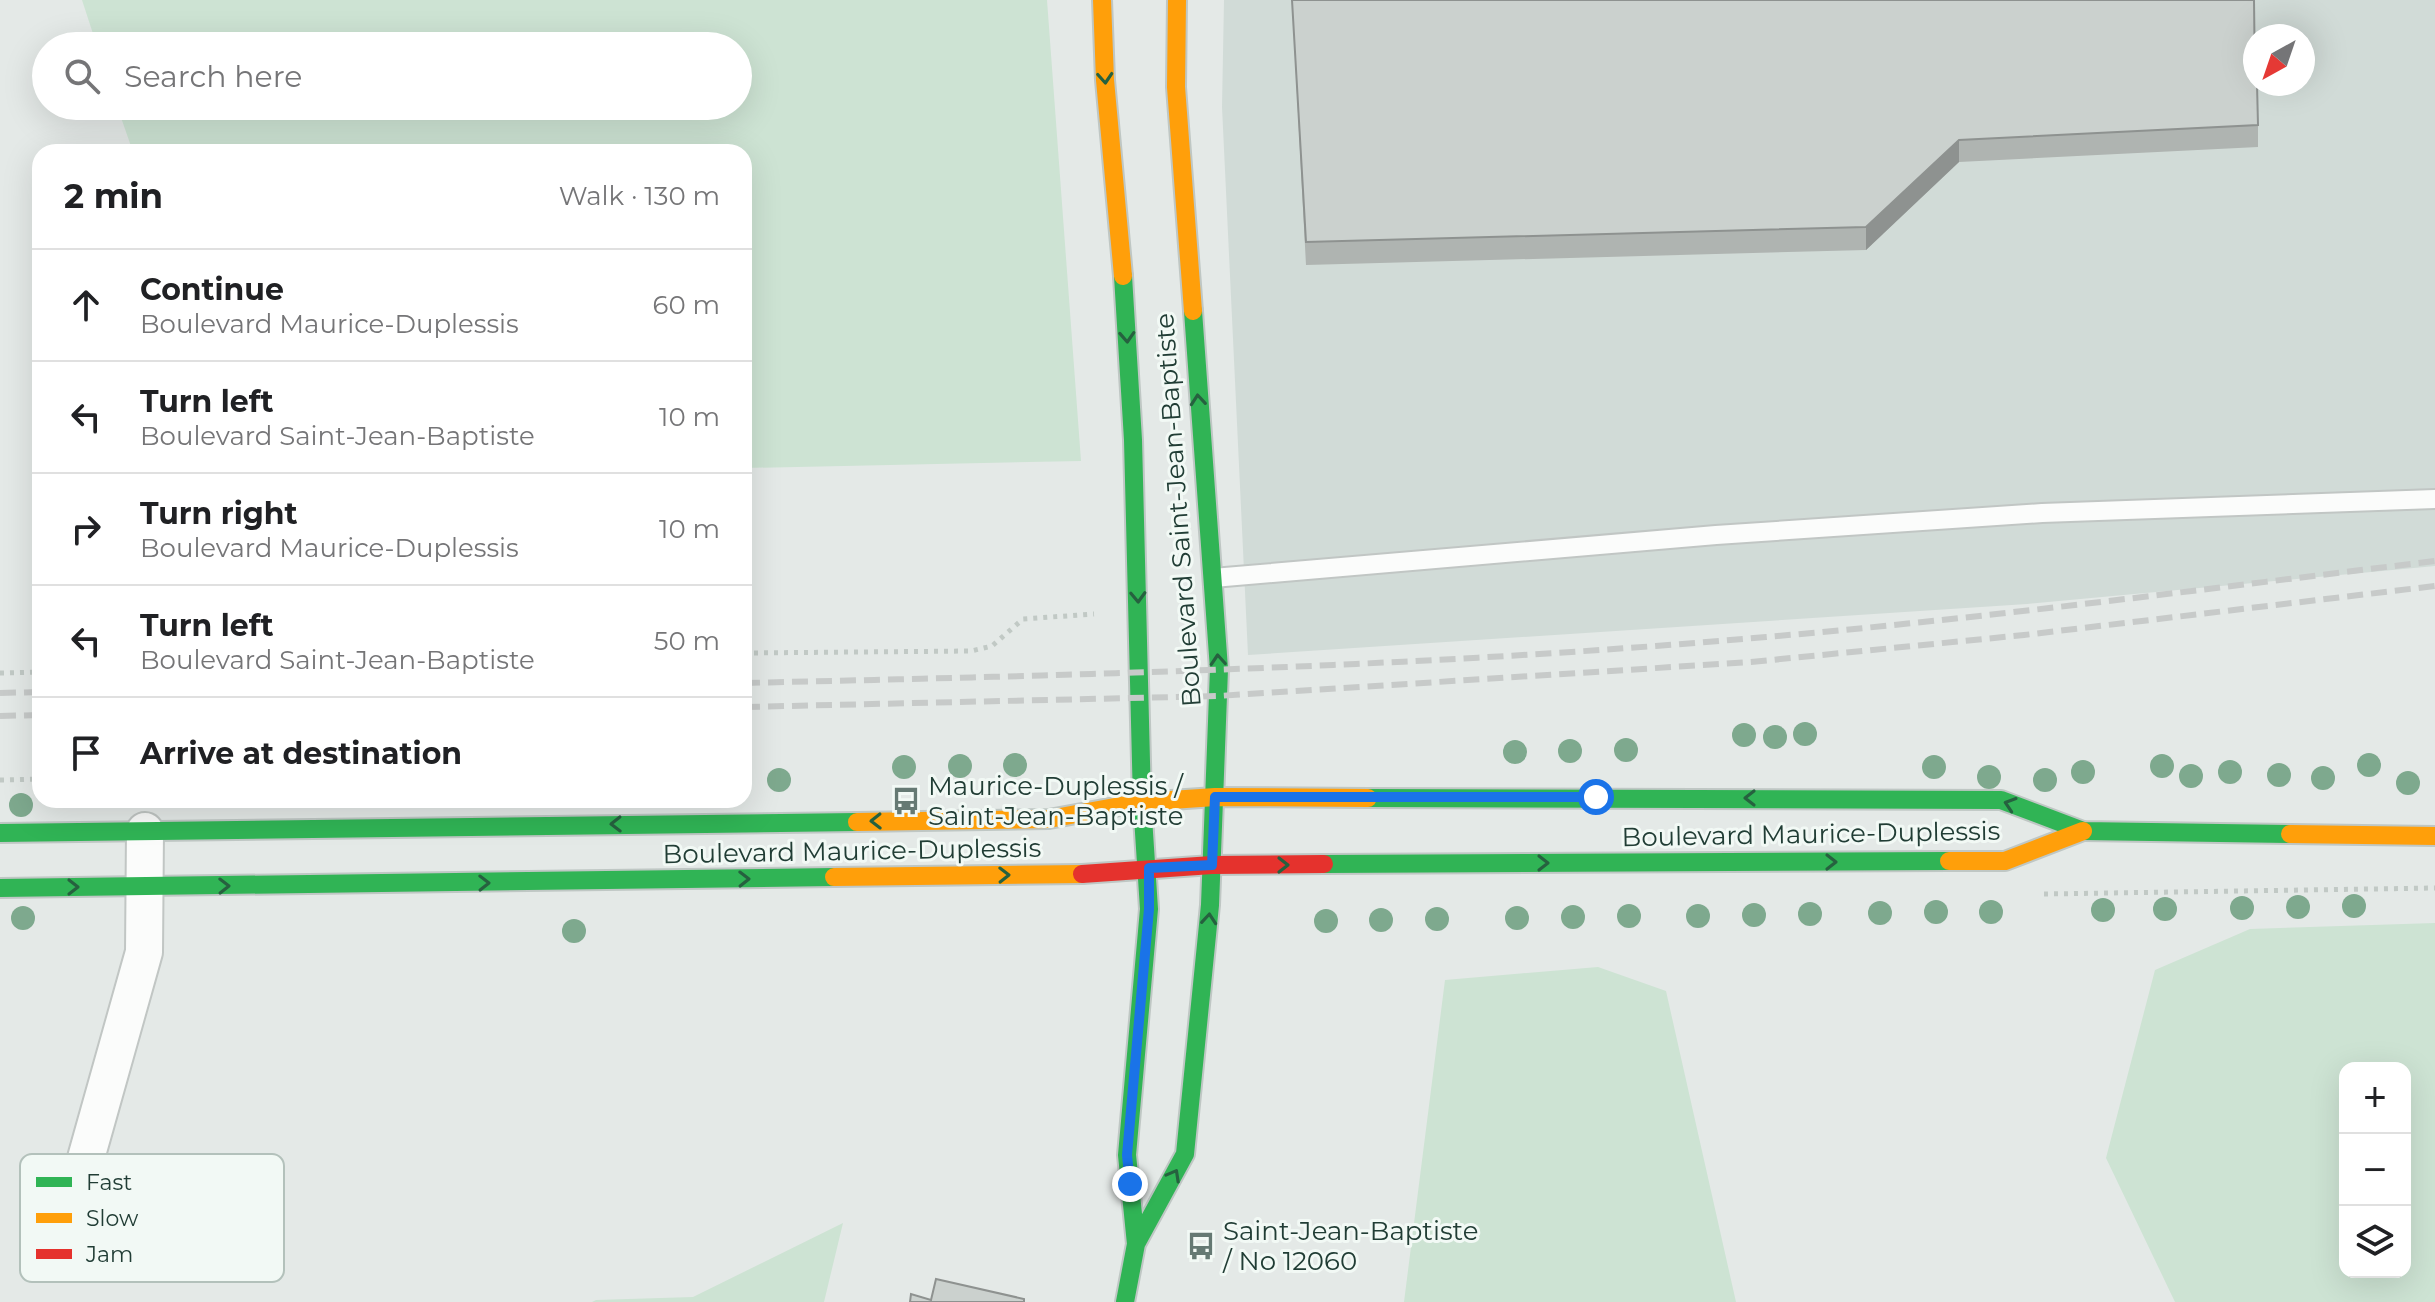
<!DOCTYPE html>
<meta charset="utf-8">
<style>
:root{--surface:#fff;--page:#f6f6f6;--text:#202124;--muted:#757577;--line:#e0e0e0}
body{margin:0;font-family:Montserrat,sans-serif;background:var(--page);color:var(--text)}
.controls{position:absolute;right:24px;bottom:24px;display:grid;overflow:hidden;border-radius:16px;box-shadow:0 8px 32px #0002}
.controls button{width:72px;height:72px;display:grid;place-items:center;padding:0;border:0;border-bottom:2px solid var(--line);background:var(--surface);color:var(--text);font:40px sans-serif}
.compass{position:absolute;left:2243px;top:24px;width:72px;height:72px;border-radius:50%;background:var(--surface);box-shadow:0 8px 32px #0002;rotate:220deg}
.stop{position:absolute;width:24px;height:24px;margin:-18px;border:6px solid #1a73e8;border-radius:50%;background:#fff}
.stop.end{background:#1a73e8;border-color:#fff;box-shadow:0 2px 8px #0008}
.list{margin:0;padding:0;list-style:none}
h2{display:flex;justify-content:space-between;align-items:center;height:104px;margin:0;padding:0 32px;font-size:34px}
h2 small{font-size:26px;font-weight:400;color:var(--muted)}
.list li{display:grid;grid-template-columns:52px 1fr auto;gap:24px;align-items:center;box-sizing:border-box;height:112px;padding:0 32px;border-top:2px solid var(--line)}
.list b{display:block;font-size:30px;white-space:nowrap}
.list p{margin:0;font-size:26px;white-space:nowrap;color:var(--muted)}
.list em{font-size:26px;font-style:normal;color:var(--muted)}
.icon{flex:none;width:44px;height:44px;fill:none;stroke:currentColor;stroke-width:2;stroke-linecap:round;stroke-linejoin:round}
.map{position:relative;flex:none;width:2435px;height:1302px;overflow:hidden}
.search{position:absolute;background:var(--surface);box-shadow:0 8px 32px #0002;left:32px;top:32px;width:720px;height:88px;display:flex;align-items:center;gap:20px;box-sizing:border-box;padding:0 28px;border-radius:44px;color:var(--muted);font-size:30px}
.panel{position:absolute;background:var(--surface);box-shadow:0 8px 32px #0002;left:32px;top:144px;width:720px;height:664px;border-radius:24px}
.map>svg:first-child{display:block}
.built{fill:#d1dbd7;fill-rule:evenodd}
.green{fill:#cde3d3;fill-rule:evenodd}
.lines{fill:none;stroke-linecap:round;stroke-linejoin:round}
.lane-casing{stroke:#c1c6c4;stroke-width:22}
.street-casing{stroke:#c1c6c4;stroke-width:40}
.fast-casing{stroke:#bfc7c4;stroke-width:22}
.slow-casing{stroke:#bfc7c4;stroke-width:22}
.jam-casing{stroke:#bfc7c4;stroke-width:22}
.path{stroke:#c1c9c5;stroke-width:5;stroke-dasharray:4 6;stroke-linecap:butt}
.lane{stroke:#fbfcfb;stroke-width:18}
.street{stroke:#fbfcfb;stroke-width:36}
.fast{stroke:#30b455;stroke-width:18}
.slow{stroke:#ff9f0a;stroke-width:18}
.jam{stroke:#e5322d;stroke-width:18}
.rail{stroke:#c7cac9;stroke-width:6;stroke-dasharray:16 8;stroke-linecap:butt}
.tree{fill:#7ea98e}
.wall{fill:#afb4b1}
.shaded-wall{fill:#8e9290}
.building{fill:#cbd1ce;stroke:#8e9290;stroke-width:2}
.oneway{stroke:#26613f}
.route{stroke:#1a73e8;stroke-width:10}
.labels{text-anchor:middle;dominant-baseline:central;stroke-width:6;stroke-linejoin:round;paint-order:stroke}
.street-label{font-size:26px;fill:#213d35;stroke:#f2f9f5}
.poi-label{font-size:26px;fill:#213d35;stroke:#f2f9f5;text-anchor:start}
.key{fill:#f2f9f5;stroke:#b3c1bb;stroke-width:2}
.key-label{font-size:22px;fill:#213d35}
</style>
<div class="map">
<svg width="2435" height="1302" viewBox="0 0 2435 1302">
<rect width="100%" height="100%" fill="#e4e9e7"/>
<!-- built -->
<path class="built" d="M1224 0H2435V566L2027 604 1248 655 1222 107ZM2255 36H2303V84H2255Z"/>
<!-- green -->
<path class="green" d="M82 0H1047L1081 461 744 468V152H133L117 106H738V46H97Z
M2435 923V1302H2175L2106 1158 2155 970 2250 929ZM2345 1068H2405V1272H2345Z
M1598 967 1666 991 1736 1302H1404L1445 980Z
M843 1223 824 1302H592L596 1300 693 1297Z"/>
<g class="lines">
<defs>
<path id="lane" d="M1213 578 1716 535 2042 513 2435 499"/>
<path id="street" d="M63 1240 144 952 145 831"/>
<path id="fast" d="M1123 276 1133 440 1142 802 1149 909 1127 1155 1136 1244
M1368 798 2001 800 2083 831 2290 834
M0 833 857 822
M1324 864 1949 861
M0 888 834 877
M1125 1302 1136 1244 1185 1154 1210 905 1219 669 1193 311"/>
<path id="slow" d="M1102 0 1105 80 1123 276
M1177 0 1176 87 1193 311
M857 822 1049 819 1142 802 1215 797 1368 798
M2290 834 2435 836
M1949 861H2005L2083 831
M834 877 1082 874"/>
<path id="jam" d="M1082 874 1212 865 1324 864"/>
</defs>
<!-- lane casing -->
<use href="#lane" class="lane-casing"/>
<!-- street casing -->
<use href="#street" class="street-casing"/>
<!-- fast casing -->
<use href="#fast" class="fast-casing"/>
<!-- slow casing -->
<use href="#slow" class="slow-casing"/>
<!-- jam casing -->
<use href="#jam" class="jam-casing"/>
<!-- path -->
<path class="path" d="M744 653 971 651 992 646 1023 619 1094 614
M0 673 40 672
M37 740 40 762
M0 780 40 779
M2044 894 2435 888"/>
<!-- lane -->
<use href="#lane" class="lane"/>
<!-- street -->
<use href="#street" class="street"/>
<!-- fast -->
<use href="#fast" class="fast"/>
<!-- slow -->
<use href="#slow" class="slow"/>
<!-- jam -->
<use href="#jam" class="jam"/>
<!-- rail -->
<path class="rail" d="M744 683C1085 675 1426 667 1766 637 1989 618 2212 588 2435 561
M0 693 40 692
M744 707 1218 696 1751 662 2024 635 2435 586
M0 716 40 715"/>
</g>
<!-- trees -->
<g class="tree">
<circle cx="1805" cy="734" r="12"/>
<circle cx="1744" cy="735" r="12"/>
<circle cx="1775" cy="737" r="12"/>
<circle cx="1626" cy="750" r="12"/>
<circle cx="1570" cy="751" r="12"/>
<circle cx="1515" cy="752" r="12"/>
<circle cx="1015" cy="765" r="12"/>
<circle cx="2369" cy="765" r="12"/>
<circle cx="960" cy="766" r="12"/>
<circle cx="2162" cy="766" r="12"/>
<circle cx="904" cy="767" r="12"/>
<circle cx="1934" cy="767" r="12"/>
<circle cx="2083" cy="772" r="12"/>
<circle cx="2230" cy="772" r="12"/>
<circle cx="2279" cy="775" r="12"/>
<circle cx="2191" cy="776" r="12"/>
<circle cx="1989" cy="777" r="12"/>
<circle cx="2323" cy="778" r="12"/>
<circle cx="779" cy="780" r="12"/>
<circle cx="2045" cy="780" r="12"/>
<circle cx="2408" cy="783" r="12"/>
<circle cx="21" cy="805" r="12"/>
<circle cx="2354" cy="906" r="12"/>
<circle cx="2298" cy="907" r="12"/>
<circle cx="2242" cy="908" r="12"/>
<circle cx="2165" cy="909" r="12"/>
<circle cx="2103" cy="910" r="12"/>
<circle cx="1936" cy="912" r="12"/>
<circle cx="1991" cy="912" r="12"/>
<circle cx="1880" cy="913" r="12"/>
<circle cx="1810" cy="914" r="12"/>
<circle cx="1754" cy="915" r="12"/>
<circle cx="1629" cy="916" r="12"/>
<circle cx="1698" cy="916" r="12"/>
<circle cx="1573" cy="917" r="12"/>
<circle cx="23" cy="918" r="12"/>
<circle cx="1517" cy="918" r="12"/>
<circle cx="1437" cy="919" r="12"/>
<circle cx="1381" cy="920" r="12"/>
<circle cx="1326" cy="921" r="12"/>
<circle cx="574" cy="931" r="12"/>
</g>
<!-- wall -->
<path class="wall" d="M1292 0 2258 125V147L1959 162 1866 250 1306 265Z"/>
<!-- shaded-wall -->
<path class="shaded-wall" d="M1959 140V162L1866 250V227Z"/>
<!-- building -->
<path class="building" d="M1292 0H2254L2255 84H2257L2258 125 1959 140 1866 227 1306 242Z
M936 1279 1024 1299V1302H910L911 1294 931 1300Z"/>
<!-- one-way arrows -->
<defs><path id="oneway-chevron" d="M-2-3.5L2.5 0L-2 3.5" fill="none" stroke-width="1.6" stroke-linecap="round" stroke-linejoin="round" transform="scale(2)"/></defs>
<g class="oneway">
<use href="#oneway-chevron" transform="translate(1105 78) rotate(86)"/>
<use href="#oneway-chevron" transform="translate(1127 337) rotate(87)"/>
<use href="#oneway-chevron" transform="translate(1198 400) rotate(-95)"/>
<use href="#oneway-chevron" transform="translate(1138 597) rotate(88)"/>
<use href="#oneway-chevron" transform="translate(1218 660) rotate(-94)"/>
<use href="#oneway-chevron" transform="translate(1750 798) rotate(-180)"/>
<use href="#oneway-chevron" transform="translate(2010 804) rotate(-162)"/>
<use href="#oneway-chevron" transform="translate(876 821) rotate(179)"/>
<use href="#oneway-chevron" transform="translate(616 824) rotate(179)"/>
<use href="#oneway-chevron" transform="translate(1831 862)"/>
<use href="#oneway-chevron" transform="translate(1543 863)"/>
<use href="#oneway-chevron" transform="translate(1283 865)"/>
<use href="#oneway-chevron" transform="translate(1004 875) rotate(-1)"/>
<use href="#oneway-chevron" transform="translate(744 879) rotate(-1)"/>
<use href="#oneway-chevron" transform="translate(484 883) rotate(-1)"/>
<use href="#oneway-chevron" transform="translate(224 886) rotate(-1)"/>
<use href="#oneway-chevron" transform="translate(73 887)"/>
<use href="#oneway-chevron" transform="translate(1209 919) rotate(-85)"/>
<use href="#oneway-chevron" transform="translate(1174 1175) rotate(-61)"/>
</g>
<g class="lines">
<!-- route -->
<path class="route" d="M1130 1184 1127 1155 1149 909V868L1212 865 1215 797H1596"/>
</g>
<!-- icons -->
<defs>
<symbol id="bus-bare" viewBox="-9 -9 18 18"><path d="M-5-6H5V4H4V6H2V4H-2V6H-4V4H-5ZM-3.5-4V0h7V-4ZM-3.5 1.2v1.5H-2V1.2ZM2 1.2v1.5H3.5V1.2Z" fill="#657973" stroke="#f2f9f5" stroke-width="2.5" paint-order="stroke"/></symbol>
</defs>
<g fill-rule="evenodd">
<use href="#bus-bare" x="886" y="781" width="40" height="40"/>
<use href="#bus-bare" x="1181" y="1226" width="40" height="40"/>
</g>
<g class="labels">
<!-- street labels -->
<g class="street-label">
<text transform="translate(1178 510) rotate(-94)">Boulevard Saint-Jean-Baptiste</text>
<text transform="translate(1811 834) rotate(-1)">Boulevard Maurice-Duplessis</text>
<text transform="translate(852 851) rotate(-1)">Boulevard Maurice-Duplessis</text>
</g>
<!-- poi labels -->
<g class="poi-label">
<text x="928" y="786">Maurice-Duplessis /<tspan x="928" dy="30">Saint-Jean-Baptiste</tspan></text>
<text x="1223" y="1231">Saint-Jean-Baptiste<tspan x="1223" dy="30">/ No 12060</tspan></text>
</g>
</g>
<!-- legend -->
<rect x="20" y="1154" width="264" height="128" rx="12" class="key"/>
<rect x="36" y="1177" width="36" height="10" fill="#30b455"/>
<rect x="36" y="1213" width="36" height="10" fill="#ff9f0a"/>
<rect x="36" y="1249" width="36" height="10" fill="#e5322d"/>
<g class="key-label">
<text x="86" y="1190">Fast</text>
<text x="86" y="1226">Slow</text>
<text x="86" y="1262">Jam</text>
</g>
</svg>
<div class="controls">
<button>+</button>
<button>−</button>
<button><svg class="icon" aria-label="layers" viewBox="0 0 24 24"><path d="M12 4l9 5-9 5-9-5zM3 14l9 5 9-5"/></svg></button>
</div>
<svg class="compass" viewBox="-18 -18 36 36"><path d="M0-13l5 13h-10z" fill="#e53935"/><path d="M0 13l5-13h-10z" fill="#757577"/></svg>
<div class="stop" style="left:1596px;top:797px"></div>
<div class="stop end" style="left:1130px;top:1184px"></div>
<div class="search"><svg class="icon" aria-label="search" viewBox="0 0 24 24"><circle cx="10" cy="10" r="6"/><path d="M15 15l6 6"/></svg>Search here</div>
<section class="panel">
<h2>2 min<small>Walk · 130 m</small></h2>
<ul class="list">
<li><svg class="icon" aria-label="ahead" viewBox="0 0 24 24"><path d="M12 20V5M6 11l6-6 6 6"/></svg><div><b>Continue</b><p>Boulevard Maurice-Duplessis</p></div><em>60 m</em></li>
<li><svg class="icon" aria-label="left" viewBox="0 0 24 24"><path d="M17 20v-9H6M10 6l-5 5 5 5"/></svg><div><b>Turn left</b><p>Boulevard Saint-Jean-Baptiste</p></div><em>10 m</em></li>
<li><svg class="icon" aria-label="right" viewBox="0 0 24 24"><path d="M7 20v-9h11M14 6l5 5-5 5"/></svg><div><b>Turn right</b><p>Boulevard Maurice-Duplessis</p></div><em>10 m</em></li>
<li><svg class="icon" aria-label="left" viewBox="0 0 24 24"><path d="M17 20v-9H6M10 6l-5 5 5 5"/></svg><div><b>Turn left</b><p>Boulevard Saint-Jean-Baptiste</p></div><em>50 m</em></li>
<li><svg class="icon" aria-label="arrive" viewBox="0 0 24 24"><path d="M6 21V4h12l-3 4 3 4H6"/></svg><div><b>Arrive at destination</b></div></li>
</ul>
</section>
</div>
